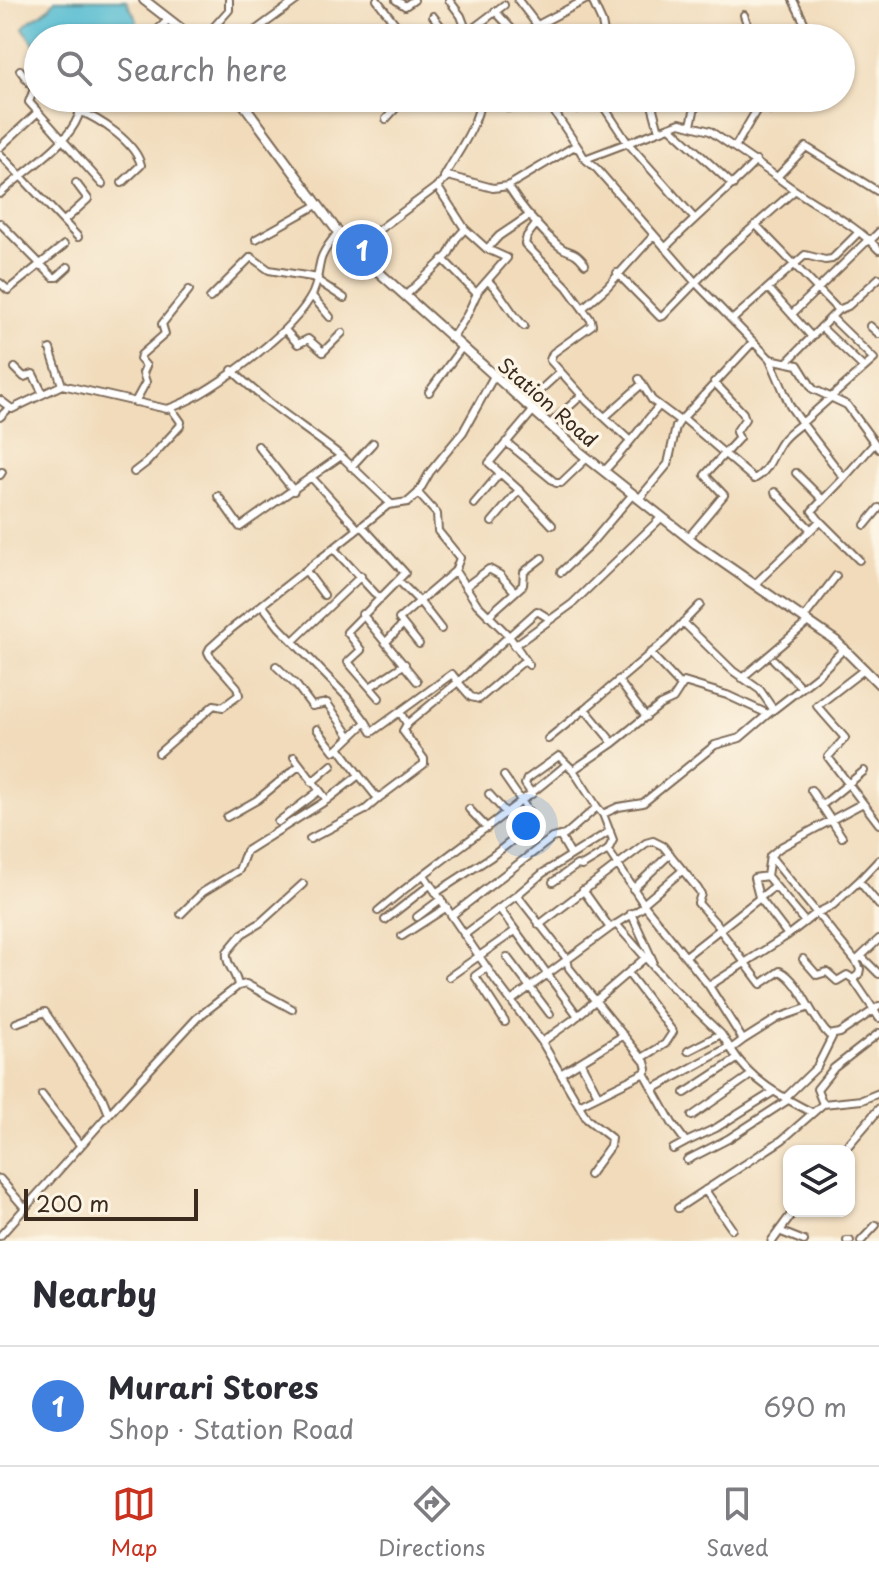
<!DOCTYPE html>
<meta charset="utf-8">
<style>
:root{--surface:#fff;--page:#f2f2f3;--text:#2b2b33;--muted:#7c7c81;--line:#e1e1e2;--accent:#c8321e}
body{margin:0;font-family:"Playpen Sans",sans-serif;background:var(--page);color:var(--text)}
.controls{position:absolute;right:24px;bottom:24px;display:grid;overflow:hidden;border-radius:16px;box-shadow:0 2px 6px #0004}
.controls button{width:72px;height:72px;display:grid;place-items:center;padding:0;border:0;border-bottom:2px solid var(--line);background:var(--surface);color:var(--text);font:40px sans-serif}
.scale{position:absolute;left:24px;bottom:20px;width:174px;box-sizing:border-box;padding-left:8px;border:4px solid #3b2a1e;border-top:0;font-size:22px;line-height:28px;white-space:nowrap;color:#3b2a1e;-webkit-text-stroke:6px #fcf5e5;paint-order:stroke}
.you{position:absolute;left:526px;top:826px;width:28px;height:28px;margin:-20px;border:6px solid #fff;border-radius:50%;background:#1a73e8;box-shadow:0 0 0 12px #1a73e833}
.badge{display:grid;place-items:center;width:52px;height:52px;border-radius:50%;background:var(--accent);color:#fff;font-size:26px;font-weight:700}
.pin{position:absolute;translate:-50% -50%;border:4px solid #fff;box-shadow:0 2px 8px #0006}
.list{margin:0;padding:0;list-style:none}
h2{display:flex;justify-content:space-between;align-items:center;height:104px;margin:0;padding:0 32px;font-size:34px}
h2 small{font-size:26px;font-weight:400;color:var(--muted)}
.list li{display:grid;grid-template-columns:52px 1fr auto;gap:24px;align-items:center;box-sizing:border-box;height:120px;padding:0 32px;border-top:2px solid var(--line)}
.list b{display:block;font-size:30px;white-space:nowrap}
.list p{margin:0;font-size:26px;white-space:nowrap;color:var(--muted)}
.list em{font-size:26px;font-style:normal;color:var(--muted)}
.icon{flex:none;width:44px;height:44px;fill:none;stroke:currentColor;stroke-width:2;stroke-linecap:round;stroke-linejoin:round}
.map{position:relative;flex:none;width:879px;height:1241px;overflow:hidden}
.search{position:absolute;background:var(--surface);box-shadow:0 2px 6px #0004;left:24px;right:24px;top:24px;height:88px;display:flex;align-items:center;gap:20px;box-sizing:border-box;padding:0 28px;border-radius:44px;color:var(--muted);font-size:30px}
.sheet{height:224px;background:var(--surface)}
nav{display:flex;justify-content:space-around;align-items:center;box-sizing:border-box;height:112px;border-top:2px solid var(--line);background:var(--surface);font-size:22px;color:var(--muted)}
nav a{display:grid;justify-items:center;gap:4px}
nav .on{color:var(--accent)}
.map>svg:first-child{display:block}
.water{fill:#53bbd1;stroke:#477278;stroke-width:2}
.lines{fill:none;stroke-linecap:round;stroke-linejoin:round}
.minor-casing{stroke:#7b6855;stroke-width:10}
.tertiary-casing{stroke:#7b6855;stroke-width:11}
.secondary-casing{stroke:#7b6855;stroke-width:12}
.minor{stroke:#fff;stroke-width:6}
.tertiary{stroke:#fff;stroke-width:7}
.secondary{stroke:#fff;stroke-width:8}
.labels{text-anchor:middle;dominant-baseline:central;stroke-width:7;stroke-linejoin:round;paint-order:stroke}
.street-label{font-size:20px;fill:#3b2a1e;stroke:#fcf5e5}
</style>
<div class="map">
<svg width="879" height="1241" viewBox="0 0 879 1241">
<rect width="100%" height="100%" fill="#fcf5e5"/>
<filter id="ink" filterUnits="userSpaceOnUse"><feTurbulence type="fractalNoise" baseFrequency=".0125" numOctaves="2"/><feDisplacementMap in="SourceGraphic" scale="16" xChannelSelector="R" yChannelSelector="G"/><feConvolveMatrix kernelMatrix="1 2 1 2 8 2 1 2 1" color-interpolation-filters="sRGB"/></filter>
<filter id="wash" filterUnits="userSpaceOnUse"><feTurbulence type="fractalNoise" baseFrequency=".006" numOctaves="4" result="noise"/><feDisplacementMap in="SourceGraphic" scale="32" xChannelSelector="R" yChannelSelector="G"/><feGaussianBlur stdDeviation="1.8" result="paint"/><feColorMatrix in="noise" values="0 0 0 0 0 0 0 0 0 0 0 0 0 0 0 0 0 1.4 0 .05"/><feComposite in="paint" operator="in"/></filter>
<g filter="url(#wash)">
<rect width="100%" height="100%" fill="#f1dbbb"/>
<!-- water -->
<path class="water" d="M55 0H126L137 20 134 38H38V49L23 28C31 15 44 18 55 0Z"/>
</g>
<g filter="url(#ink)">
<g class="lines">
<defs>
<path id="minor" d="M377 0 406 38
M396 0 405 6 414 0
M449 0 461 16 467 32
M518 0 547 38
M592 0 602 22 605 38
M495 11 520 38
M744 15 752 38
M433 16 450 38
M475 27 504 5
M149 38 169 19
M204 38 229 10V0
M245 38 297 0
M458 38 475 27 484 38
M523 38 534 27 585 0
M792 38 804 22 793 0
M20 70 34 89 29 102 102 184
M495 98 509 108
M598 98 627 142 694 218
M650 98 659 131
M748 98 772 110
M576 109 589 98
M79 111C100 119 135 142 141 165L122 183
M555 113 579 149
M386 119 405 98
M691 125 697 98
M671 128 733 185
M0 147 38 112
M735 147 760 104
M0 154 78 237
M585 159 680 123 710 131 777 177 806 147 879 192
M444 177C458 151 477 128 481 98
M777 177C810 204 850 219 879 250
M437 186 465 229 487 249 507 258 478 291 467 315 452 338
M508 186C522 208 540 230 559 246 570 255 572 247 585 264
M0 194C22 172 67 146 78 117 80 111 80 104 81 98
M64 221 88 199 76 183
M0 223 53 277H57L68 267
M537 223 527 236 525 244 567 287 591 320 592 325 553 353 550 360 587 401 629 440
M756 225 838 310
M256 239 317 205
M870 241 879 232
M665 248C694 218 726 192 756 161
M353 249 435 188 448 176 493 188 508 186 573 147 579 149 585 159 597 169 695 282 770 359 798 365 813 389 847 405 879 449
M487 249 499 236 530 215
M443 259 477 294
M617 273 660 317 663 316 726 251 794 191
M318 281 344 298
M488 281C503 294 509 312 524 326
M0 283 8 290 64 245
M768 288 811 336
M312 296 330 317
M405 296 448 255 456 239 465 229
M210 298 251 257 269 270 318 278
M584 307 607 287 654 235
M792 314 869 239
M831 317 874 359 802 423 844 478 874 444
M732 320 805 255 825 260 832 259 859 232
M870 326 879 334
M821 327 864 368
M285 330 298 344 308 339 323 352 342 333
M50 349 62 385
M787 362 838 310 848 306 879 278
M15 368 24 377 33 374 43 394
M232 370C266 404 305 427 341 456
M494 376 463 432 430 472 418 493 437 514 438 531 460 558 455 571 477 604 509 636 529 665
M639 379 652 400 680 421
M429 392 462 347
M0 400 12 409 62 385 167 409C207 397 287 336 309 300 318 287 317 273 321 259 324 249 332 241 338 232
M135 402 146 382 143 373 146 366 140 359 141 355 165 334 162 324 189 290
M525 404 560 372
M0 417 9 408
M605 417 642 384
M683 418 754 479C770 471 772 454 782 441 788 433 795 429 802 423L790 406 770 359
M549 425 582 395
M506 442 556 483H561L587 458
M258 446 294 491
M351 467 373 443
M604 471C624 451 640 428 659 406
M134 472 147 462 180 426 181 422 171 408
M796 473 823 500
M0 475 2 472
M312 478 358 529
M519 490 552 525
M775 492 811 530
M218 496 240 527 341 456 391 504
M639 499 668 464 676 427 680 421 753 342
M474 504 500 473
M820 521 812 511 844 478
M492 522 519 490 489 463 533 411
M865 525 879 508
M688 538 724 495 705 475 739 438 736 432 745 419 743 413 714 382
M333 548 380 599
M306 571 324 595
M561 572 587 548 633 494
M399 581 420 602 441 629
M754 585 820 521 859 560
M465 587 489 569 500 575 515 592
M263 606 279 627 348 698 366 722
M362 614 417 681
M488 616 523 585 524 572 542 558
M803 619 836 576
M683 622 733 671 760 690 773 709
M293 641 361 576
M387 641 402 625
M419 644 399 619 455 571
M514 646 572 604 662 517
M650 653 681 686
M774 660 801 687
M276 666 297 686 312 706 327 703 350 736
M865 669 817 706 845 738 828 757 879 824
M742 678 808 622
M618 680 646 717
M370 687 405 664
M379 698 348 662 361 650 347 632 405 573 362 526 388 505 408 502 418 493
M407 724 458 682 471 697 479 699 525 660
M317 729 334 751 339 748
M548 739 585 709
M613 743 585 709 664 642 700 605
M159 753 214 705 223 707 239 695 237 687 210 656 208 652 210 648 231 629 362 526
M294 757 327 800
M573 770 597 807
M359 775 375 795 380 797 424 764V759L403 731 407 724 400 712
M312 782 332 765
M811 790 842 837
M489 794 507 814
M532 794 525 784 527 779 559 756 567 764
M821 806 864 771
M469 809 487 828
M603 814 618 807 643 803 715 745 740 738 768 714
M227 817 257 800 300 765
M278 822 319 791
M610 831 543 873 517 895 567 959 569 968 645 1062 647 1069 644 1073 672 1123 686 1142 716 1128 773 1092
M560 836 571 855
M310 839 365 810 380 797
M424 875 496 981 542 1042 587 1119 611 1138 610 1146 589 1175
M767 876 754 878 759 897 788 935
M859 881 879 860
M553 882 577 865 582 866 608 850
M633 889 670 854
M583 890 610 928
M437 892 491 857 536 822 504 776
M643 904 683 870
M499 908 578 1016
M378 911C439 859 507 816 567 764L573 770 613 743 660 705 673 699 684 682 727 695 768 714 817 676 845 648
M631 913 653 961
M181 914 203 892 239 870 246 851 327 800 359 775 339 748 366 722 372 732 452 674 458 682 537 611 550 619
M452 915 552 838 565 835 597 807 603 814 613 840 608 850 645 906 709 986 743 1040 731 1049C751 1081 780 1096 813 1113
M417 917 441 899
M385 920 431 884
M805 922 767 876 770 856 781 847 863 803
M616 924 668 983 721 1034 731 1049
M539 925 646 843 653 841 663 846 698 889 701 894 698 903 721 929
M720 930 761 984 780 971C801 981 810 1017 829 1035L840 1033 874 1010 853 979 859 974 860 969 856 961 770 856
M464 935 517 895
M402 936 447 907
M686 956 775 886
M861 956 879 974
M507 957 550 1014
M803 959 817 975 827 972 837 981 847 975 853 979
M856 961 879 939
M486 968 475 976 505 1022
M628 973 673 1032 665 1044 642 1058
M449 977 515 931
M238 986C237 973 225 965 227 952L242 934 260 923 303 884
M709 986 788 935 815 914 833 905 859 881 879 905
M511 1001 610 928 645 906
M879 1006 874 1010 879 1018
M16 1023 45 1012 102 1097 109 1114 197 1018 238 986 246 984 292 1009
M743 1040 778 1018 807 1008
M542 1042 574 1019 646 957
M688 1051 721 1034
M581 1063 598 1095
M562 1073 624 1035
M653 1089 729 1047
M685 1093 737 1059
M42 1095 80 1145
M785 1098 817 1067 832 1037
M823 1104 817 1089 834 1068 879 1033
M579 1105 644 1073
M692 1116 751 1075
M673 1149 686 1142
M687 1160 728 1139 788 1100
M0 1179 25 1208
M705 1190 732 1229
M678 1208 782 1140 823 1104 862 1100 879 1093
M779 1231 804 1241
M0 1236 109 1114
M847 1241H850
M861 1241 876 1225"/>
<path id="tertiary" d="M843 1151 879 1109
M772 1241 794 1211"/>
<path id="secondary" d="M144 0 193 38
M239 98 338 232 353 249 581 453 696 544 836 641 879 684"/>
</defs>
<!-- minor casing -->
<use href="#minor" class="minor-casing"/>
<!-- tertiary casing -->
<use href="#tertiary" class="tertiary-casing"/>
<!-- secondary casing -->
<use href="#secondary" class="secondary-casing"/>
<!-- minor -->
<use href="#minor" class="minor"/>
<!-- tertiary -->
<use href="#tertiary" class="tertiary"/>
<!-- secondary -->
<use href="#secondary" class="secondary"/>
</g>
</g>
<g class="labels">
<!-- street labels -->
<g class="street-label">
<text transform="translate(548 402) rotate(41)">Station Road</text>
</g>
</g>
</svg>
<div class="controls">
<button><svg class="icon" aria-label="layers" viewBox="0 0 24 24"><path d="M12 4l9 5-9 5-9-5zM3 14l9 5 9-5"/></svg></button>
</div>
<div class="scale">200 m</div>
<div class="you"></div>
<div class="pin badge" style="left:362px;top:250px;background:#3f7fe0">1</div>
<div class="search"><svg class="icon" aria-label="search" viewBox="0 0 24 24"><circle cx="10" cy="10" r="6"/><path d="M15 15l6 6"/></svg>Search here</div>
</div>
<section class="sheet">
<h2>Nearby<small></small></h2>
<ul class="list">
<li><span class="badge" style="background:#3f7fe0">1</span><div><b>Murari Stores</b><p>Shop · Station Road</p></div><em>690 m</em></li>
</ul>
</section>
<nav>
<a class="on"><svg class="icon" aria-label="map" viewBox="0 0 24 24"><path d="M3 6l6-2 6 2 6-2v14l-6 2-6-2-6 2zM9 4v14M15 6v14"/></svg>Map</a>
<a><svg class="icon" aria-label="directions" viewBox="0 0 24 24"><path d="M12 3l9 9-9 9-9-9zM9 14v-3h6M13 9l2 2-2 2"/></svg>Directions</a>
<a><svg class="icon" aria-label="saved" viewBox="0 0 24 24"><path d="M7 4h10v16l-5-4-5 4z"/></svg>Saved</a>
</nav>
